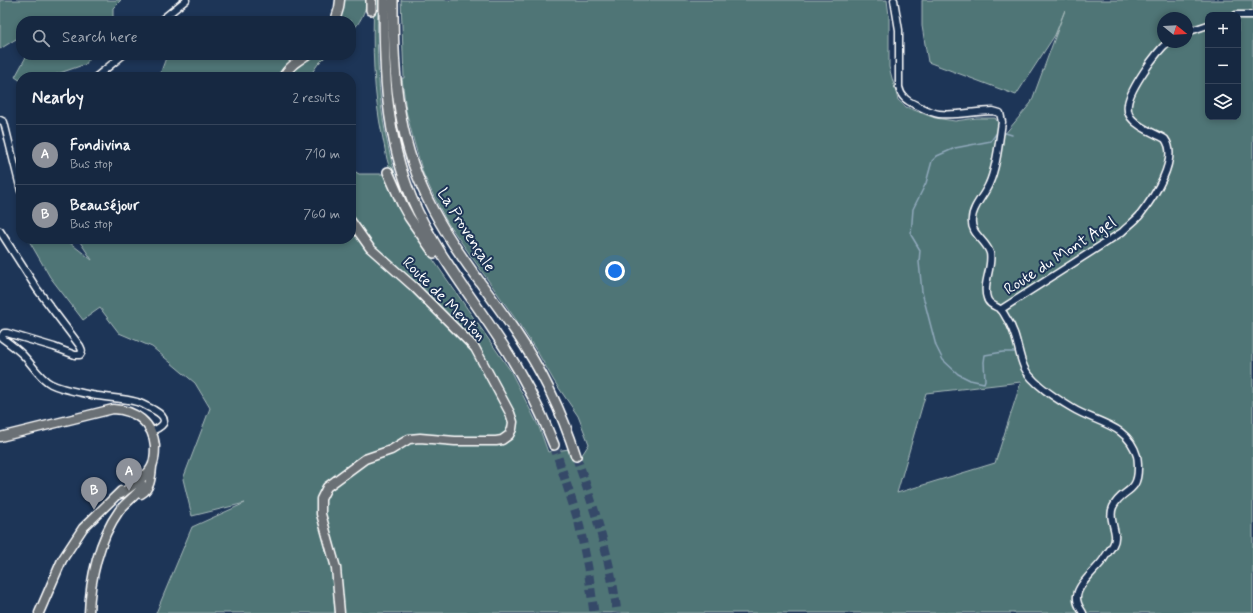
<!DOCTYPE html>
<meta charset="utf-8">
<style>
:root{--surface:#162841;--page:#1f3048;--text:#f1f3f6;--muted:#9ea6b1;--line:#35445a;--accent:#8c9099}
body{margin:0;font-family:Mynerve,sans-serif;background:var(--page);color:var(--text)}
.controls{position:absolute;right:12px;top:12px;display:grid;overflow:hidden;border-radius:8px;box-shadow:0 2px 6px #0003}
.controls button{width:36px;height:36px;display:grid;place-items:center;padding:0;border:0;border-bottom:1px solid var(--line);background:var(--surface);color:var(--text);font:20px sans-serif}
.compass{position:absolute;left:1157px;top:12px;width:36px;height:36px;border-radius:50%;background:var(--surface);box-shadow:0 2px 6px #0003;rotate:108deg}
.you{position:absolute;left:615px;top:271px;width:14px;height:14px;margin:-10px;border:3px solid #fff;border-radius:50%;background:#1a73e8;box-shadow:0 0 0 6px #1a73e833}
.badge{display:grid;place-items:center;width:26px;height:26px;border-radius:50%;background:var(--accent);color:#fff;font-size:13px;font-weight:700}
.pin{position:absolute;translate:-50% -33px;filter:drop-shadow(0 1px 2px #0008)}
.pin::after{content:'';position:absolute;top:21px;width:14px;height:12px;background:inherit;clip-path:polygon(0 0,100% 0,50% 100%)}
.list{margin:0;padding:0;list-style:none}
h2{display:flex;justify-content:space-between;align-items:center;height:52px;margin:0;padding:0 16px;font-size:17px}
h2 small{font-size:13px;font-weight:400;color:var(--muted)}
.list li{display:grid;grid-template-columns:26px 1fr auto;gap:12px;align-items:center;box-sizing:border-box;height:60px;padding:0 16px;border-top:1px solid var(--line)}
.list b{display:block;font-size:15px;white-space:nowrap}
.list p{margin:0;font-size:13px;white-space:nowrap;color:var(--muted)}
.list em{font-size:13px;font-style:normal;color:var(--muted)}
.icon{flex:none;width:22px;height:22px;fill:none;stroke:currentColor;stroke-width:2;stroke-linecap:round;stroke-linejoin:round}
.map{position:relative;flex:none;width:1253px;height:613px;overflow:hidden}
.search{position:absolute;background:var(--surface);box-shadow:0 2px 6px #0003;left:16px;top:16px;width:340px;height:44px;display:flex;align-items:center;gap:10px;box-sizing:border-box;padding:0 14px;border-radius:16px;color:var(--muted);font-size:15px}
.panel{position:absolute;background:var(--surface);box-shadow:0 2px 6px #0003;left:16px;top:72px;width:340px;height:172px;border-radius:16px}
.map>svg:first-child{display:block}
.green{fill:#4f7476;stroke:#a7baba;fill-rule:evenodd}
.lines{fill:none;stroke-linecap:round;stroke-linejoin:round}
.stream{stroke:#90a9bb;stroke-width:1.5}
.highway-tunnel{stroke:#344968;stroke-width:9;stroke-dasharray:9 4.5;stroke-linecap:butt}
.minor-casing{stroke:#fff;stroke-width:9}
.major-casing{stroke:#fff;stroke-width:11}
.highway-casing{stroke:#fff;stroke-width:12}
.minor{stroke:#1d3557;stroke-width:6}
.major{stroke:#6a7074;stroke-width:8}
.highway{stroke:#6a7074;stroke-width:9}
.labels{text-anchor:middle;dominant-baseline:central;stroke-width:4;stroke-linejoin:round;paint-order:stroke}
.street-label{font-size:16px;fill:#fff;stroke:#1d3557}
</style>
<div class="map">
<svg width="1253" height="613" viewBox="0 0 1253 613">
<rect width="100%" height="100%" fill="#1d3557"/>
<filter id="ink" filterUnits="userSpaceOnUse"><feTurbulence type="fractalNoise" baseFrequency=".025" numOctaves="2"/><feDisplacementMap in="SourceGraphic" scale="8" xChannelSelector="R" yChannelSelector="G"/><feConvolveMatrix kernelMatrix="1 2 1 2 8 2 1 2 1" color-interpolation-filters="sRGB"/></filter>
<g filter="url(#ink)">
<!-- green -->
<path class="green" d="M0 0H121L113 8V21H21V36L0 49Z
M342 0H367C365 13 360 23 351 32V21H339Z
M374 0H378C376 59 378 119 396 176 401 192 409 208 416 224 406 205 396 186 389 166 386 157 385 148 383 139 373 94 372 46 374 0Z
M401 0H887L889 16V67L898 100 906 107 935 118 955 121 976 118H995L999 124 998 142 1031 103 1065 10 1055 35 1016 95 928 62 922 26V0H1253V613H156L192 527 245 503 192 516 183 479 210 408 195 383 152 347 119 333 100 308 83 320 50 277 28 239H65L92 260 78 239H351V169L359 174H383L387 175 389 179 409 225 510 370 539 427 548 452 569 449 572 459 582 455 589 444 578 416 554 381 538 353 519 324 447 222 435 199 423 173 414 142 406 111 402 78H404ZM1208 15H1238V117H1208ZM1163 18H1187V42H1163ZM1021 382 995 463 897 493 926 393Z
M27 55H91L86 64 54 75 53 77H21V81L15 77Z
M167 55H297L305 61 313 55H327L318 64 309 77H159Z"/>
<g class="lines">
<!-- stream -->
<path class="stream" d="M998 131 991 141 955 148 937 156 932 161 926 183 913 209 911 235 920 250 919 262 922 292 936 346 943 360 958 374 970 380 984 383 985 380 984 362 985 355 1003 352H1014
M1002 132 1012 135"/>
<!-- highway-tunnel -->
<path class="highway-tunnel" d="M554 445 579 523 588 568 594 613
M576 456C594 507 611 559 617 613"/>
<defs>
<path id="minor" d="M894 0 899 30V87C901 97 907 101 916 105 923 108 931 113 939 114 957 116 975 111 993 111L1000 113 1002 122C999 141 997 167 989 184 984 196 972 207 972 219 970 234 986 240 990 253 993 267 982 284 987 298 988 304 995 306 1000 309 1003 311 1005 316 1007 319 1018 335 1017 351 1024 367 1031 383 1057 399 1072 408 1096 423 1128 424 1137 456 1138 460 1138 465 1138 468 1138 495 1122 488 1113 507 1107 520 1120 533 1113 545 1110 550 1106 555 1103 560 1096 570 1078 584 1077 596 1076 603 1080 608 1083 613
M1236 15H1253
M160 21 186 0
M1187 32 1208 25
M96 77 123 55
M0 120 4 122 21 191
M0 231 37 289 80 346C82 350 83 351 80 355H75L54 347 7 333H4L2 336V338C9 343 17 349 23 355 32 364 39 378 51 384 63 390 79 392 92 395 107 398 123 398 137 402 143 404 148 407 154 410 168 418 167 425 152 431
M1000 310 1122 232C1128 226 1135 221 1140 215 1153 198 1180 159 1165 139 1155 133 1141 129 1133 120 1129 116 1127 110 1128 104 1130 89 1156 52 1168 42"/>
<path id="major" d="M335 21 339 8 340 0
M283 77C288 67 298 61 307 55
M0 437 113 409C135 410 153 423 155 446 155 453 155 462 151 468 146 478 132 485 123 493L118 495
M141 494C150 489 151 478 152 467
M39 613 62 560 83 528 121 491
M89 613C90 579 99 539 119 511 126 502 136 496 142 487L140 479 142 475
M340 613 336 568 321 514V499L327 487 365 459 391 450 409 439 420 438 455 441H496L502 440 509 435 512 429 513 422 510 413 475 348 414 287 370 248 351 221"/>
<path id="highway" d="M371 0V10
M384 0C384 68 385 135 412 199 433 248 466 289 495 333 519 368 539 406 554 445
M393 0C393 69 396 134 427 198 450 246 485 287 515 331 541 369 562 412 576 456
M388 172 403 206 409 217 434 253"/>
</defs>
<!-- minor casing -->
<use href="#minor" class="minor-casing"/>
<!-- major casing -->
<use href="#major" class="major-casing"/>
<!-- highway casing -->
<use href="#highway" class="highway-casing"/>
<!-- minor -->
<use href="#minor" class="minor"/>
<!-- major -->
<use href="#major" class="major"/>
<!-- highway -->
<use href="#highway" class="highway"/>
</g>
</g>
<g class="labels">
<!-- street labels -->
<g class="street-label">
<text transform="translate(466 230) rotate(58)">La Provençale</text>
<text transform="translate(1060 256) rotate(-33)">Route du Mont Agel</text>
<text transform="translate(444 299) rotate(45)">Route de Menton</text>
</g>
</g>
</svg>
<div class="controls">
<button>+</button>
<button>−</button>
<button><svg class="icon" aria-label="layers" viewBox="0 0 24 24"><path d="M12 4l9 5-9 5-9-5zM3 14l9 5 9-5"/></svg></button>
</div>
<svg class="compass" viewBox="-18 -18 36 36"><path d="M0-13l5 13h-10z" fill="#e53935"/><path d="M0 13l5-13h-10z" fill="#9ea6b1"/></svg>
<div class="you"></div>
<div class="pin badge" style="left:129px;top:491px">A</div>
<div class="pin badge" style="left:94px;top:510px">B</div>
<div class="search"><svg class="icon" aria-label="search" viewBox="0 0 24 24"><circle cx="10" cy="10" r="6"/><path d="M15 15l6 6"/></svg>Search here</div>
<section class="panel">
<h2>Nearby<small>2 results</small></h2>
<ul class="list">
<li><span class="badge">A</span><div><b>Fondivina</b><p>Bus stop</p></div><em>710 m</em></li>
<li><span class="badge">B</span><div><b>Beauséjour</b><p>Bus stop</p></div><em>760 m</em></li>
</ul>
</section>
</div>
